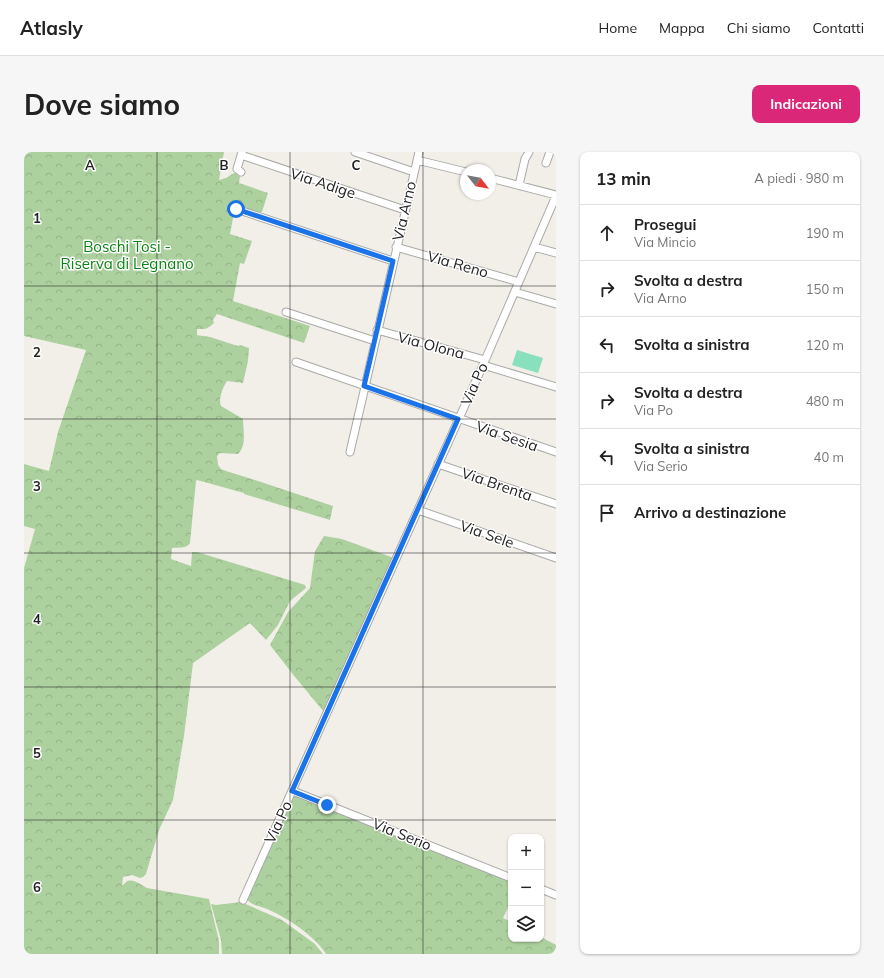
<!DOCTYPE html>
<html lang="it">
<meta charset="utf-8">
<style>
:root{--surface:#fff;--page:#f6f6f6;--text:#222;--muted:#767676;--line:#e0e0e0;--accent:#db2777}
body{margin:0;font-family:Mulish,sans-serif;background:var(--page);color:var(--text)}
.controls{position:absolute;right:12px;bottom:12px;display:grid;overflow:hidden;border-radius:8px;box-shadow:0 1px 3px #0004}
.controls button{width:36px;height:36px;display:grid;place-items:center;padding:0;border:0;border-bottom:1px solid var(--line);background:var(--surface);color:var(--text);font:20px sans-serif}
.compass{position:absolute;left:436px;top:12px;width:36px;height:36px;border-radius:50%;background:var(--surface);box-shadow:0 1px 3px #0004;rotate:121deg}
.stop{position:absolute;width:12px;height:12px;margin:-9px;border:3px solid #1a73e8;border-radius:50%;background:#fff}
.stop.end{background:#1a73e8;border-color:#fff;box-shadow:0 1px 4px #0008}
.list{margin:0;padding:0;list-style:none}
h2{display:flex;justify-content:space-between;align-items:center;height:52px;margin:0;padding:0 16px;font-size:17px}
h2 small{font-size:13px;font-weight:400;color:var(--muted)}
.list li{display:grid;grid-template-columns:26px 1fr auto;gap:12px;align-items:center;box-sizing:border-box;height:56px;padding:0 16px;border-top:1px solid var(--line)}
.list b{display:block;font-size:15px;white-space:nowrap}
.list p{margin:0;font-size:13px;white-space:nowrap;color:var(--muted)}
.list em{font-size:13px;font-style:normal;color:var(--muted)}
.icon{flex:none;width:22px;height:22px;fill:none;stroke:currentColor;stroke-width:2;stroke-linecap:round;stroke-linejoin:round}
.map{position:relative;flex:none;width:532px;height:802px;overflow:hidden;border-radius:8px}
header{display:flex;align-items:center;gap:24px;box-sizing:border-box;height:56px;padding:0 20px;background:var(--surface);border-bottom:1px solid var(--line)}
header strong{font-size:19px}
nav{display:flex;gap:22px;margin-inline-start:auto;font-size:14px}
.intro{display:flex;align-items:center;justify-content:space-between;box-sizing:border-box;height:96px;padding:0 24px}
h1{margin:0;font-size:28px}
.button{padding:10px 18px;border-radius:8px;background:var(--accent);color:#fff;font-size:14px;font-weight:700}
main{display:flex;gap:24px;padding:0 24px}
aside{flex:1;background:var(--surface);border-radius:8px;box-shadow:0 1px 3px #0004}
.map>svg:first-child{display:block}
.forest{fill:url(#forest-crowns)}
.pitch{fill:#88e0be}
.lines{fill:none;stroke-linecap:round;stroke-linejoin:round}
.minor-casing{stroke:#a9a9a9;stroke-width:9}
.minor{stroke:#fff;stroke-width:7}
.route{stroke:#1a73e8;stroke-width:5}
.grid{fill:none;stroke:#222;stroke-width:1;stroke-opacity:0.55}
.labels{text-anchor:middle;dominant-baseline:central;stroke-width:3;stroke-linejoin:round;paint-order:stroke}
.street-label{font-size:15px;fill:#222;stroke:#fff}
.park-label{font-size:15px;fill:#0c8416;stroke:#fff}
.grid-label{font-size:13px;text-anchor:middle;font-weight:bold;fill:#222;stroke:#fff;stroke-width:3;stroke-linejoin:round;paint-order:stroke}
</style>
<header>
<strong>Atlasly</strong>
<nav><a>Home</a><a>Mappa</a><a>Chi siamo</a><a>Contatti</a></nav>
</header>
<div class="intro"><h1>Dove siamo</h1><a class="button">Indicazioni</a></div>
<main>
<div class="map">
<svg width="532" height="802" viewBox="0 0 532 802">
<defs>
<pattern id="forest-crowns" width="20" height="18" patternUnits="userSpaceOnUse"><rect width="20" height="18" fill="#add19e"/><path d="M2 6a3 3 0 1 1 6 0M12 15a3 3 0 1 1 6 0" fill="none" stroke="#95b388"/></pattern>
</defs>
<rect width="100%" height="100%" fill="#f2efe9"/>
<!-- forest -->
<path class="forest" d="M0 0H200L195 28 202 26 210 21 214 22V24H216L215 31 244 41 238 60H235L234 62 215 56 213 62 210 61 206 82 228 89 220 112 216 111 209 149 286 174 280 191 193 162 189 168 190 171C182 178 183 177 173 177V183L186 185 214 194 216 193 225 196 224 209 219 231 203 229C199 235 194 247 197 254L219 267C219 278 223 293 214 302L196 301 193 304 194 313 197 317 202 319 231 328 309 354 306 368 220 342V341L173 328 172 329 166 391C162 397 155 395 148 396L147 407 167 414 168 400H173L278 432 281 433 282 436 266 449 254 473 242 488 226 471 169 511 160 584 149 648 135 678 122 722 119 725 116 726 108 723 99 725 98 734C99 733 101 731 102 730 108 725 119 734 123 736L185 747 195 789V802H0V416L11 377 0 374V312L25 319 34 280 62 198 0 184Z
M300 384 318 387 370 406 300 560 271 525 246 493 264 460 286 436 291 399Z
M269 643 487 729V749L479 766 487 770V787H517V785L532 793V802H302C291 784 262 765 243 757 235 754 225 753 222 745Z
M217 750 258 768 291 792 299 802H198L197 788 187 752 192 753Z"/>
<!-- pitch -->
<path class="pitch" d="M493 198 519 206 514 221 488 213Z"/>
<g class="lines">
<defs>
<path id="minor" d="M331 0 390 20
M218 2 220 4 381 58
M393 8 442 20
M522 11 526 0
M217 20 213 17 218 0
M466 26 532 43
M495 33 501 7 505 0
M212 57 369 109
M372 95 495 130
M510 95 532 101
M491 140 532 152
M262 160 351 189
M353 178 461 208
M272 210 532 300
M459 213 532 235
M326 300 395 0
M414 312 532 352
M394 358 532 406
M269 639 487 726
M517 737 532 743
M219 748 459 213 532 44"/>
</defs>
<!-- minor casing -->
<use href="#minor" class="minor-casing"/>
<!-- minor -->
<use href="#minor" class="minor"/>
</g>
<g class="lines">
<!-- route -->
<path class="route" d="M212 57 369 109 340 234 434 267 268 639 303 653"/>
</g>
<!-- grid -->
<path class="grid" d="M133 0V802M266 0V802M399 0V802M0 134H532M0 267H532M0 401H532M0 535H532M0 668H532"/>
<g class="labels">
<!-- street labels -->
<g class="street-label">
<text transform="translate(299 31) rotate(18)">Via Adige</text>
<text transform="translate(380 59) rotate(-77)">Via Arno</text>
<text transform="translate(434 112) rotate(16)">Via Reno</text>
<text transform="translate(407 193) rotate(15)">Via Olona</text>
<text transform="translate(450 232) rotate(-66)">Via Po</text>
<text transform="translate(483 284) rotate(19)">Via Sesia</text>
<text transform="translate(473 332) rotate(19)">Via Brenta</text>
<text transform="translate(463 382) rotate(19)">Via Sele</text>
<text transform="translate(254 670) rotate(-65)">Via Po</text>
<text transform="translate(378 682) rotate(22)">Via Serio</text>
</g>
<!-- park labels -->
<g class="park-label">
<text x="103" y="94">Boschi Tosi -<tspan x="103" dy="17">Riserva di Legnano</tspan></text>
</g>
</g>
<g class="grid-label">
<text x="66" y="18">A</text>
<text x="200" y="18">B</text>
<text x="332" y="18">C</text>
<text x="13" y="71">1</text>
<text x="13" y="205">2</text>
<text x="13" y="339">3</text>
<text x="13" y="472">4</text>
<text x="13" y="606">5</text>
<text x="13" y="740">6</text>
</g>
</svg>
<div class="controls">
<button>+</button>
<button>−</button>
<button><svg class="icon" aria-label="layers" viewBox="0 0 24 24"><path d="M12 4l9 5-9 5-9-5zM3 14l9 5 9-5"/></svg></button>
</div>
<svg class="compass" viewBox="-18 -18 36 36"><path d="M0-13l5 13h-10z" fill="#e53935"/><path d="M0 13l5-13h-10z" fill="#767676"/></svg>
<div class="stop" style="left:212px;top:57px"></div>
<div class="stop end" style="left:303px;top:653px"></div>
</div>
<aside>
<h2>13 min<small>A piedi · 980 m</small></h2>
<ul class="list">
<li><svg class="icon" aria-label="ahead" viewBox="0 0 24 24"><path d="M12 20V5M6 11l6-6 6 6"/></svg><div><b>Prosegui</b><p>Via Mincio</p></div><em>190 m</em></li>
<li><svg class="icon" aria-label="right" viewBox="0 0 24 24"><path d="M7 20v-9h11M14 6l5 5-5 5"/></svg><div><b>Svolta a destra</b><p>Via Arno</p></div><em>150 m</em></li>
<li><svg class="icon" aria-label="left" viewBox="0 0 24 24"><path d="M17 20v-9H6M10 6l-5 5 5 5"/></svg><div><b>Svolta a sinistra</b></div><em>120 m</em></li>
<li><svg class="icon" aria-label="right" viewBox="0 0 24 24"><path d="M7 20v-9h11M14 6l5 5-5 5"/></svg><div><b>Svolta a destra</b><p>Via Po</p></div><em>480 m</em></li>
<li><svg class="icon" aria-label="left" viewBox="0 0 24 24"><path d="M17 20v-9H6M10 6l-5 5 5 5"/></svg><div><b>Svolta a sinistra</b><p>Via Serio</p></div><em>40 m</em></li>
<li><svg class="icon" aria-label="arrive" viewBox="0 0 24 24"><path d="M6 21V4h12l-3 4 3 4H6"/></svg><div><b>Arrivo a destinazione</b></div></li>
</ul>
</aside>
</main>
